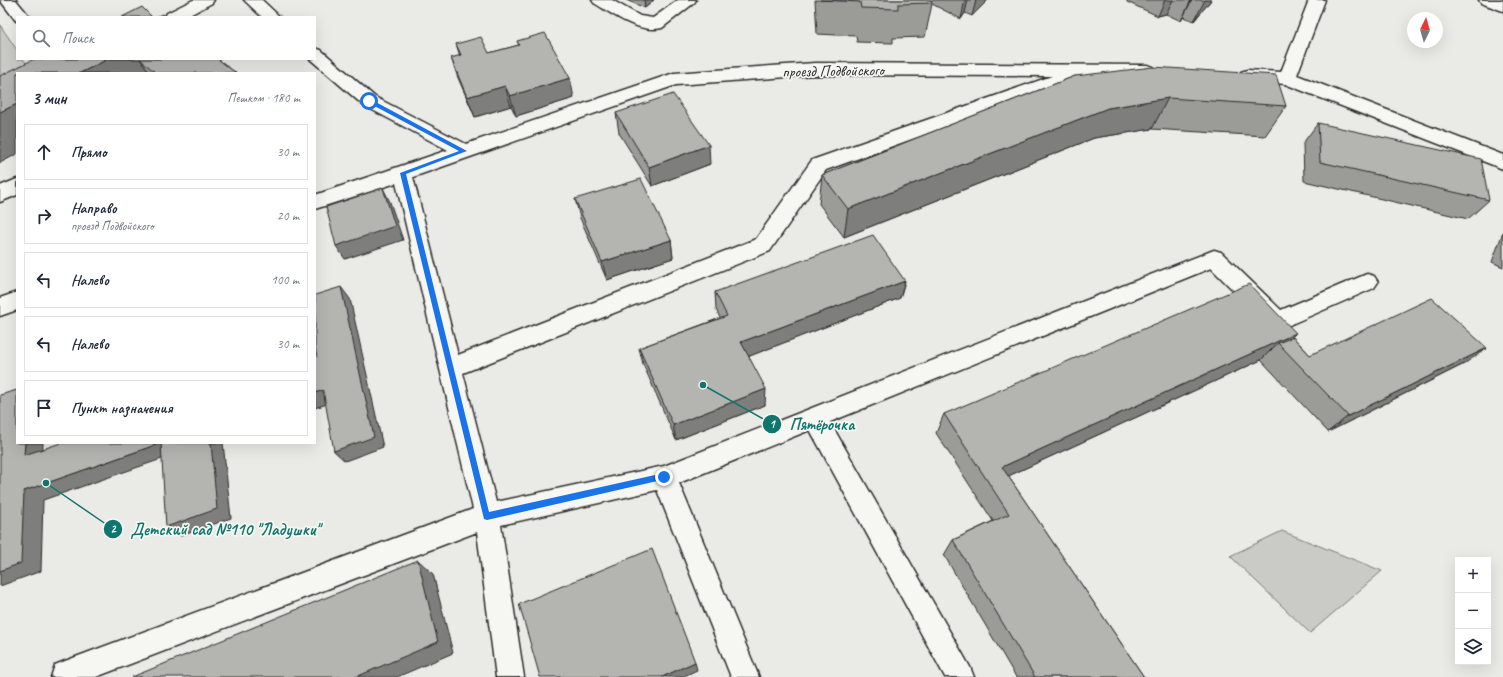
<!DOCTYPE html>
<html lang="ru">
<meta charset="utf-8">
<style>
:root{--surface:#fff;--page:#f2f2f3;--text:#1f2937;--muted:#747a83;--line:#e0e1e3}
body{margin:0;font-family:Caveat,sans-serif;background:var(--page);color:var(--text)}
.controls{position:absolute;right:12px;bottom:12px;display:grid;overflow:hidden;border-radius:0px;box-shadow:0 4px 16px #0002}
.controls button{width:36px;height:36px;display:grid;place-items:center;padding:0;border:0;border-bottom:1px solid var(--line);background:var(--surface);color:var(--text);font:20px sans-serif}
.compass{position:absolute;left:1407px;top:12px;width:36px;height:36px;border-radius:50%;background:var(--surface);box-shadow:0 4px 16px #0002;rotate:5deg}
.stop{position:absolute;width:12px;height:12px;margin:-9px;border:3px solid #1a73e8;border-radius:50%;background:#fff}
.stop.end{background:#1a73e8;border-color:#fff;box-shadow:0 1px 4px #0008}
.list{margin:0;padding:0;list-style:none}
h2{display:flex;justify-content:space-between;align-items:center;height:52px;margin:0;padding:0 16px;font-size:17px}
h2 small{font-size:13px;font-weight:400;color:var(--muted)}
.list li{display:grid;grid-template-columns:26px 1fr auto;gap:12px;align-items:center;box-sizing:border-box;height:56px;margin:0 8px 8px;padding:0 8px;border:1px solid var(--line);border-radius:0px}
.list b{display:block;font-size:15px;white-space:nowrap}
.list p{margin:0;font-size:13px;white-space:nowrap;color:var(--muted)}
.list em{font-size:13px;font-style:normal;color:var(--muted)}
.icon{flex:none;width:22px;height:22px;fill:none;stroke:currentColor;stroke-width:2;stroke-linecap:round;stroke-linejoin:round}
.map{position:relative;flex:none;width:1503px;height:677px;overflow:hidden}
.search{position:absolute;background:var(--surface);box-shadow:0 4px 16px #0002;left:16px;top:16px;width:300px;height:44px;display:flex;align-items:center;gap:10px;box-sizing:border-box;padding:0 14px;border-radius:0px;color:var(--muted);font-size:15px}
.panel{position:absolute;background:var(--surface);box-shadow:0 4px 16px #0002;left:16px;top:72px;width:300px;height:372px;border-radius:0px}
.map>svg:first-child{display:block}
.green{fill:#cacac7;stroke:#7a7a79}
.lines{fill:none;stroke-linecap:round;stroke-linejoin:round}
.minor-casing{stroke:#2b2b2b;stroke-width:3}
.minor{fill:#f6f6f2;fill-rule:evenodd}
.wall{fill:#9b9b98;stroke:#2b2b2b}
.shaded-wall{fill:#7e7e7c;stroke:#2b2b2b}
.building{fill:#b4b4b1;stroke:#2b2b2b}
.route{fill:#1a73e8}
.labels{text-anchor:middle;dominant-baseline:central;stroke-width:3.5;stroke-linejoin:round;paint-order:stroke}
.street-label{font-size:16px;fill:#2b2b2b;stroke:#f6f6f2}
.leader{fill:none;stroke:#0f766e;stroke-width:1.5}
.callout-dot{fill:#0f766e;stroke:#f6f6f2;stroke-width:1.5}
.mark-label{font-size:12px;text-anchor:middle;font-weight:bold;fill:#fff}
.callout-label{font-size:17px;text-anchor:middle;font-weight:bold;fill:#0f766e;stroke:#f6f6f2;stroke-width:3.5;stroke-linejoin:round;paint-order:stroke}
</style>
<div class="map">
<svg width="1503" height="677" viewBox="0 0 1503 677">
<rect width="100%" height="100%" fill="#eaeae6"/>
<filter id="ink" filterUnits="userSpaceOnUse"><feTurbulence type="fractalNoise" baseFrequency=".025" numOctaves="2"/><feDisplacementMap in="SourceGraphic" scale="8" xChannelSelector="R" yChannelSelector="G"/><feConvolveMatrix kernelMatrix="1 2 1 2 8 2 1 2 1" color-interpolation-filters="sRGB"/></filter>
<g filter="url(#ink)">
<!-- green -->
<path class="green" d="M0 25 17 50V59H23L26 63 0 77Z
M1282 531 1382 571 1310 633 1230 556Z"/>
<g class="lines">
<defs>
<path id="minor" d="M0 0H16L30 17H17L16 21Z
M193 0H214L212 3 186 17H165L167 13Z
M244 0H262L280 17H262Z
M592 0H612L640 16 653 18 678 0H696L694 3 662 28C639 34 613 14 594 3Z
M1309 0H1325L1297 75 1503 155V169L1285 84 1241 80 1238 76 1241 72 1247 70 1281 72Z
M1479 0H1503V11L1481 3Z
M315 48 321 50 375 97 466 144 674 73 815 63 1147 65 1153 67 1156 71 1153 75 1147 77 1079 76 1076 80 826 170 770 251 463 373 496 502 664 466 1214 250 1221 252 1281 310 1367 274 1374 276 1378 282 1374 288 1278 330 1270 327 1211 268 830 422 970 667 974 677H945L810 430 679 483 759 677H731L657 490 501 525 524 677H496L477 532 96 677H51L55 665 65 661 473 509 396 183 315 209V195L448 150 363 105 310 59H315ZM815 75 1052 76 812 160 756 239 458 355 413 177 676 85Z
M17 179V195L0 202V186Z
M17 292V310L0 316V298Z"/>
</defs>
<!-- minor casing -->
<use href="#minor" class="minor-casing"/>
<!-- minor -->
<use href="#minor" class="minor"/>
</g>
<!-- wall -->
<path class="wall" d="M626 0H654L645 8Z
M815 0H988L972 16 965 13 961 19 932 4 925 37 893 38V43L857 42 856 36 817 34Z
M1127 0H1211L1194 21 1183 17 1181 21 1166 14 1158 16 1127 2Z
M517 41 574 98 516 116 511 106 475 117 458 78 451 58 460 56 456 44 489 53 519 45Z
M34 59H218L236 73H17Z
M1075 76 1286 106 1265 136 1152 129 1094 138 844 237 819 204 822 175Z
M616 113 710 164 652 186 619 133Z
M1318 123 1489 200 1468 219 1304 181 1303 143Z
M575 199 671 240 673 258 607 280 580 218Z
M1503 232V267L1492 262Z
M905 281 900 298 749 356 765 405 676 440 643 364 639 348 720 318 716 309 715 292Z
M1293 337 1310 355 1464 364 1328 432 1261 360 1008 476 1144 677H1016L944 555 953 540 993 521 936 433 944 414Z"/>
<!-- shaded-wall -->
<path class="shaded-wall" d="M644 0H654L645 8Z
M965 0H968L965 13 961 19Z
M976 0H988L972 16Z
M1165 0H1173L1166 14 1158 16Z
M1191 0H1192L1183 17 1181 21Z
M1205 0H1211L1194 21Z
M108 59H140L150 73H80Z
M570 78 574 98 516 116 510 96Z
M505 86 511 106 475 117 467 97Z
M1168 98 1152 129 1094 138 844 237 848 209 1108 108Z
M17 104V154L0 163V112Z
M709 145 710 164 652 186 649 167Z
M383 188 390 202 403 240 345 259 336 246Z
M671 240 673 258 607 280 602 262Z
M905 281 900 298 742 359 741 342Z
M341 287 350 299 383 447 345 461 334 451Z
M1296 333 1282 347 1278 343 1261 360 991 484 1002 467Z
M1487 348 1464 364 1328 432 1348 416Z
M766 389 765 405 676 440 673 425Z
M323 390 333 402 315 408V393Z
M25 443H43L42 466 24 455Z
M161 443 176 454 43 500 41 571 0 586V571L24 491Z
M211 443H223L231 518 181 536 166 527Z
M418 560 433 574 453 653 397 677H356Z
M695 662 697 670 682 677H662Z"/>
<!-- building -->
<path class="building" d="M820 0H931L932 3 898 4V9L861 8 860 2Z
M142 7 152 17H122Z
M162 14 166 17H156Z
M545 33 570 78 510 96 505 86 467 97 451 58 461 55 456 44 481 37 489 53 519 45 517 41Z
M34 59H108L80 73H17V104L0 112V76Z
M140 59H218L236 73H156Z
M1153 67 1276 75 1286 106 1168 98 1108 108 848 209 822 175 1075 76Z
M673 94 709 145 649 167 616 113Z
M1318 123 1481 159 1489 200 1320 162Z
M641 179 671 240 602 262 575 199Z
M383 188 395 226 336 246 326 207Z
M873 235 905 281 741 342 766 389 673 425 639 348 727 316 715 292Z
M1249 284 1296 333 1002 467 1144 677H1035L953 540 1009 514 944 414Z
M341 287 374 437 334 451 323 390 315 393V357H317L315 346V295Z
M1432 298 1487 348 1348 416 1278 343 1293 337 1310 355Z
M17 390V443H25L24 455 61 443H211L217 509 166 527 161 443 24 491 21 563 0 571V395Z
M652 549 695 662 662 677H540L519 604Z
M418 560 438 642 356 677H132Z"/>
</g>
<!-- route -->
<path class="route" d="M367 99H370L467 151 406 174 489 512 664 473 667 477 666 479 487 520 484 519 400 173 459 151 367 102Z"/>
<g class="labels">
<!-- street labels -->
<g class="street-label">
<text transform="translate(833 71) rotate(-1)">проезд Подвойского</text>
</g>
</g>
<!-- callouts -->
<path class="leader" d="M703 385L772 424M46 483L113 529"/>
<g class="callout-dot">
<circle cx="703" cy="385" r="4"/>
<circle cx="46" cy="483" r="4"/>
<circle cx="772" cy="424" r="10"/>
<circle cx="113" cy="529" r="10"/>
</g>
<g class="mark-label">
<text x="772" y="428">1</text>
<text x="113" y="533">2</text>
</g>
<g class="callout-label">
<text x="822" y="430">Пятёрочка</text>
<text x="225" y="535">Детский сад №110 "Ладушки"</text>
</g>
</svg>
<div class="controls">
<button>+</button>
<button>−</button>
<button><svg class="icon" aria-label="layers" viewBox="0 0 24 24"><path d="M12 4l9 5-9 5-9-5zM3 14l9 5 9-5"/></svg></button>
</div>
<svg class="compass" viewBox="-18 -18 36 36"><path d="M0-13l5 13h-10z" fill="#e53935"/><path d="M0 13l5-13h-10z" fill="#747a83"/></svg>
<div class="stop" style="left:369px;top:101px"></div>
<div class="stop end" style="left:664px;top:477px"></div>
<div class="search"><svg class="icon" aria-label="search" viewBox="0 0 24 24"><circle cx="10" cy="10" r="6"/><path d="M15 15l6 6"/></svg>Поиск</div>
<section class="panel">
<h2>3 мин<small>Пешком · 180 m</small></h2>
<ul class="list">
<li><svg class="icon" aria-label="ahead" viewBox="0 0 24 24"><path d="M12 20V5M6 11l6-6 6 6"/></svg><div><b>Прямо</b></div><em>30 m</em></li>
<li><svg class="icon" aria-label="right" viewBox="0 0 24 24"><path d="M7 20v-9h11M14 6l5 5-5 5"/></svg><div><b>Направо</b><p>проезд Подвойского</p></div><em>20 m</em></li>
<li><svg class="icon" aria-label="left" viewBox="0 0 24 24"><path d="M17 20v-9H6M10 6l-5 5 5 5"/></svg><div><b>Налево</b></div><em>100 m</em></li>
<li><svg class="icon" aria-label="left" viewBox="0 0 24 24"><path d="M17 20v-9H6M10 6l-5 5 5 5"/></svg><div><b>Налево</b></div><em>30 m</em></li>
<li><svg class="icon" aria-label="arrive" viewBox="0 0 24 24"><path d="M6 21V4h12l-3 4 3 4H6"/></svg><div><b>Пункт назначения</b></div></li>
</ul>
</section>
</div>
